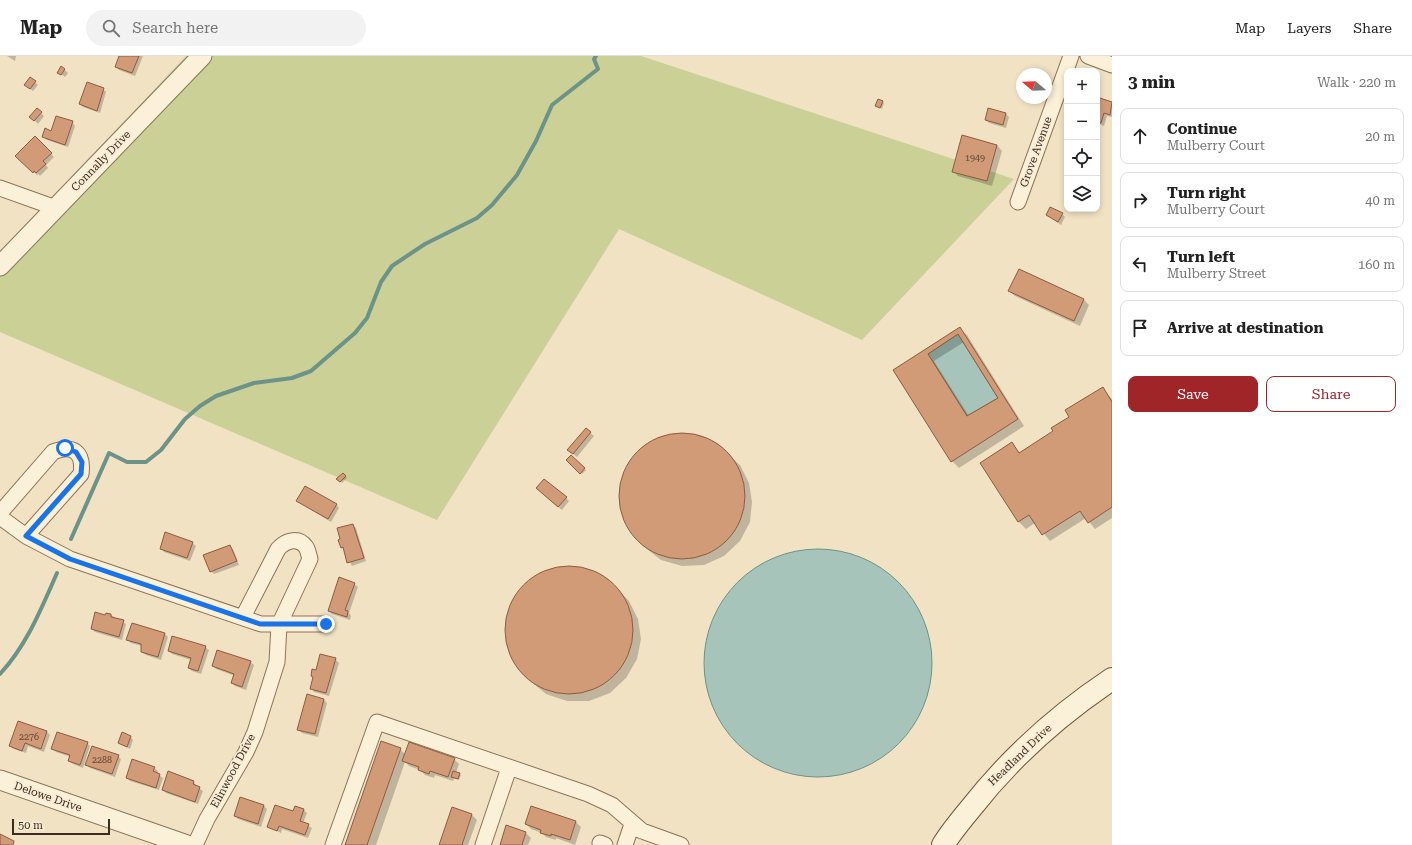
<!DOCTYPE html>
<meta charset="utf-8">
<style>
:root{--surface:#fff;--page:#f2f2f2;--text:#222;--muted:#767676;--line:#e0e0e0;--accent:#a02529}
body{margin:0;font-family:"Roboto Serif",serif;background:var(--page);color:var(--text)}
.controls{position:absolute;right:12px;top:12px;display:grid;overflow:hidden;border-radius:8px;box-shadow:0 2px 6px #0003}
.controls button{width:36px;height:36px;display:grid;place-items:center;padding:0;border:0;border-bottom:1px solid var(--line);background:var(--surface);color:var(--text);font:20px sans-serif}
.compass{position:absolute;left:1016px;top:12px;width:36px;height:36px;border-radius:50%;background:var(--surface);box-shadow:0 2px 6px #0003;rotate:289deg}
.scale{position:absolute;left:12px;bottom:10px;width:98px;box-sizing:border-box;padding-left:4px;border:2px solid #3c2c1e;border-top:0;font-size:11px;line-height:14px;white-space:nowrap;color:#3c2c1e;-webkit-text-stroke:3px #f8edd4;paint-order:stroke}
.stop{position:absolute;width:12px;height:12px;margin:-9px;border:3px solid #1a73e8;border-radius:50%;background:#fff}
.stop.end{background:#1a73e8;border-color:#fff;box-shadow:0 1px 4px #0008}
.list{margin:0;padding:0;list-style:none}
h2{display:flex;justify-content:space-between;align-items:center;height:52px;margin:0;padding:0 16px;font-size:17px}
h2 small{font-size:13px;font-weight:400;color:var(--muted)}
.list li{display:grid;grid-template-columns:26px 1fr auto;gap:12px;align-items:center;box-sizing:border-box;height:56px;margin:0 8px 8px;padding:0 8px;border:1px solid var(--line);border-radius:8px}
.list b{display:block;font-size:15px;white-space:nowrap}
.list p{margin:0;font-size:13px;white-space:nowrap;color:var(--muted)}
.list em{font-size:13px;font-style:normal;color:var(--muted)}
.actions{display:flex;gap:8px;padding:12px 16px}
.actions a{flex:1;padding:9px 0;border:1px solid var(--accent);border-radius:8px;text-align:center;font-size:14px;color:var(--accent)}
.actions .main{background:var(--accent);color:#fff}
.icon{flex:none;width:22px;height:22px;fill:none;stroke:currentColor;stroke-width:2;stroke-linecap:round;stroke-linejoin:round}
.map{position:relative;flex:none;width:1112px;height:789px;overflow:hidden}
header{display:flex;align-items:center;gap:24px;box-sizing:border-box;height:56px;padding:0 20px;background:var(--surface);border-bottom:1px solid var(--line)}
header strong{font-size:19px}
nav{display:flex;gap:22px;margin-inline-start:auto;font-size:14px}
.search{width:280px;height:36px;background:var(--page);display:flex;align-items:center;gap:10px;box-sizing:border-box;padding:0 14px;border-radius:22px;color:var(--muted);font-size:15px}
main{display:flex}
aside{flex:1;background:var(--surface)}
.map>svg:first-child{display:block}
.green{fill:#cbd097}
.water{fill:#a6c4ba;stroke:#6c9388}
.shadow{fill:#0003;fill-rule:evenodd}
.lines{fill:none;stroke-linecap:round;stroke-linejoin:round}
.stream{stroke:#6c9388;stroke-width:4}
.building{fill:#d19b78;stroke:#8e5b3d;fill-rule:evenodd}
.minor-casing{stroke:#8d7359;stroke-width:17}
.tertiary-casing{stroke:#8d7359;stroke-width:21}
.secondary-casing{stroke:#6f543c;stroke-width:24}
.minor{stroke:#fbf0d8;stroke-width:15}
.tertiary{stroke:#fbf0d8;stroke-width:19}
.secondary{stroke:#fbf0d8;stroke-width:22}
.route{stroke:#1a73e8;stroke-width:5}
.labels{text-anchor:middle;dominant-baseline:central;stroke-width:3.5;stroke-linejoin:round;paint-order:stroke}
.number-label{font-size:9px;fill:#614834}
.street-label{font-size:11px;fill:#3c2c1e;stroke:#f8edd4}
</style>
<header>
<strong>Map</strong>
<div class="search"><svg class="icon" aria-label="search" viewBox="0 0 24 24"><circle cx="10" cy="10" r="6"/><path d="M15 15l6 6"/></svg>Search here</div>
<nav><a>Map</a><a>Layers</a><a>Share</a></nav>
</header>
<main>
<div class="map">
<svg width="1112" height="789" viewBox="0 0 1112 789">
<rect width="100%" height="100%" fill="#f1e2c4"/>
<!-- green -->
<path class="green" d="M186 0H641L1014 123 862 284 619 173 437 464 0 276V196Z"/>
<!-- water -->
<path class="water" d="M958 278 998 342 967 360 928 298Z
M704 607a114 114 0 1 1 228 0a114 114 0 1 1-228 0Z"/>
<!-- shadow -->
<path class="shadow" d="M7 0H16L15 5Z
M120 0H143L135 20 119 14 116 10Z
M64 13 68 17 65 21 58 16Z
M35 26 38 29 33 35 29 32Z
M103 33 106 36 100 57 83 51 80 48Z
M1097 42 1112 48V61L1107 60 1104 70 1097 67Z
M883 46 884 47 882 53 878 51Z
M41 57 44 60 38 68 34 64Z
M1006 58 1009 61 1006 72 989 67 986 64Z
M72 66 75 70 68 91 47 84 43 80Z
M963 80 997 89 1002 95 992 130 958 120 953 115Z
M35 81 54 101 46 109 48 112 40 120 38 118 37 119 17 100Z
M1062 158 1065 161 1061 169 1047 159Z
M1019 214 1084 244 1089 249 1080 270 1015 240 1009 235Z
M960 273 967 279 1024 370 959 412 952 405 894 314ZM964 286 1000 342 969 360 934 305Z
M1102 332 1112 343V462L1095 473 1086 462 1050 485 1035 467 1026 473 1019 466 982 407 1012 388 1020 397 1054 375Z
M586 373 594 380 577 401 572 397Z
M681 377 700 379 718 388 732 402 740 409 749 427 752 446 750 466 740 485 724 500 704 509 682 510 661 504 643 490 636 483 624 465 619 443 622 422 630 404 644 390 661 380Z
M571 400 586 414 582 418 567 404Z
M343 418 347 422 342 427 338 423Z
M540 436 566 442 569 445 562 454Z
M297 445 336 448 339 452 331 466Z
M353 469 356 472 366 505 352 510 342 491 338 473Z
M192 487 196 490 190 505 164 496 161 492Z
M230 490 233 493 239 509 214 518 211 515Z
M570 510 590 514 608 523 629 545 638 563 641 583 637 603 626 622 610 637 589 645H567L546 638 529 624 522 617 510 598 506 577 509 555 518 537 532 522 550 513Z
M354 528 358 531 349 557 351 560 350 564 332 558 329 555Z
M111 559 126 568 122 584 95 576 92 573 106 560Z
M132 568 165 578 168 581 161 604 146 599 142 596V590L131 587 128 584Z
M205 591 209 594 201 618 192 615 189 612 191 604 172 598 169 595Z
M335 603 339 607 329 640 314 636 311 632 314 622 312 620Z
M250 606 254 609 246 634 235 630 232 627 235 620 216 613 213 610Z
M324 644 327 647 318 681 302 677 298 673Z
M47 676 50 679 44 696 28 690 26 697 14 693 10 690Z
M130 680 133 684 130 693 119 687Z
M87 687 90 690 83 712 73 708 69 705 71 701 56 696 52 692Z
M400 693 406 699 454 703 459 708 456 717 461 719 459 724 454 722 453 725 435 719 434 722 425 719 420 714 409 710 405 706 376 789H346Z
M118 700 121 703 115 721 90 712 86 709Z
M154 712 158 715 157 718 163 722 159 734 130 725 127 722Z
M194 726 196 730 203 735 198 748 166 737 163 734Z
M264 750 267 753 261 771 238 763 235 760Z
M304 754 307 757 303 767 312 772 308 782 282 773 281 777 269 771 294 757Z
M472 759 477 764 468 789H440Z
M576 766 581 771 575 789 556 782V784L546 781 542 777 531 773 526 768Z
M507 770 526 777 531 782 528 789H501Z"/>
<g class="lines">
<!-- stream -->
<path class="stream" d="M71 483 109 397 127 406H146L161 394 185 363 200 350 216 340 254 327 292 322 311 315 355 277 367 262 381 226 392 210 425 188 477 162 492 149 517 119 536 85 552 49 598 13 594 3 596 0
M0 618C27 589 41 553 57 517"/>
</g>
<!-- building -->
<path class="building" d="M119 0H139L132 17 115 11Z
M61 10 65 13 61 19 57 17Z
M30 21 36 25 30 33 24 29Z
M87 26 104 32 97 55 79 48Z
M1097 41 1112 46 1110 59 1104 57 1101 67 1097 66Z
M878 43 883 45 880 52 875 50Z
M37 52 42 56 34 65 29 61Z
M988 52 1006 57 1003 69 985 64Z
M56 60 73 65 65 89 42 81 45 72 51 75Z
M962 79 997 89 987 125 952 116Z
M35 80 52 97 43 105 46 108 36 117 34 115 33 117 15 100Z
M1050 151 1063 157 1058 166 1046 159Z
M1019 213 1084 243 1074 265 1008 235Z
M960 271 1018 363 951 406 893 314ZM958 278 998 342 967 360 928 298Z
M1103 331 1112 346V451L1088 467 1080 455 1042 479 1029 459 1018 466 980 407 1012 386 1019 397 1053 375 1051 372 1069 361 1065 354Z
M586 372 591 376 573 398 567 394Z
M619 440a63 63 0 1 1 126 0a63 63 0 1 1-126 0Z
M571 399 585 412 580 418 566 404Z
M343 417 346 420 340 426 336 423Z
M544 423 567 441 558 451 536 432Z
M305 430 337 448 328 463 296 445Z
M353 468 364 502 347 507 343 491 341 492 338 484 340 483 337 472Z
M165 476 193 486 187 502 160 493Z
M230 489 237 505 210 516 203 499Z
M505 574a64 64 0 1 1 128 0a64 64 0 1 1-128 0Z
M339 521 355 527 345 554 348 555 347 561 328 555Z
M95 556 105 559 106 557 111 558V561L124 564 119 581 91 573Z
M132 567 165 577 158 601 141 596V588L126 584Z
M172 580 206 590 198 615 188 612 191 602 168 595Z
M217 594 251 605 242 631 231 627 234 618 212 610Z
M320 598 336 602 326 637 310 633 313 621 311 620 312 613 316 614Z
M307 638 324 643 315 678 297 674Z
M18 665 47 675 41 693 25 687 22 695 9 690Z
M57 676 88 686 80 709 68 705 70 699 51 693Z
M122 676 131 680 127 691 118 687Z
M381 685 401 692 367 789H345Z
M409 686 455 702 448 721 430 715 429 718 418 714 419 711 402 705Z
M92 690 119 699 112 718 85 709Z
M132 703 155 711 153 715 160 718 156 732 126 722Z
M168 715 194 725 193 728 200 731 195 746 162 734Z
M453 715 460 717 458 723 451 721Z
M240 741 264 749 258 768 234 760Z
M275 749 293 755 295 750 304 753 300 765 309 768 305 779 279 770 277 775 267 771Z
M531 750 576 765 570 784 551 778V780L540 777 541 774 525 768Z
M452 751 472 758 462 789H439Z
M506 769 526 776 522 789H500Z
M0 778 14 785 13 789H0Z"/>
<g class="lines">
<defs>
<path id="minor" d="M1088 0 1112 9
M0 132 56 152
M1018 146 1071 0
M0 457 53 396C73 388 84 396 81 418L26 480
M0 461 26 480 70 503 261 568H326
M600 787 605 789
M195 789 207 763 246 696 255 676 277 606 279 569 310 503C309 500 308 494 306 491 298 480 285 485 278 493L243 561
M333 789 377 666 588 738 612 749 642 775
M483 789 509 712
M625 789 631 771 681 789"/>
<path id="tertiary" d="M0 210 202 0
M0 724 187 789"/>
<path id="secondary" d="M943 789C951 776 961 764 971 752 1011 701 1058 659 1112 623"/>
</defs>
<!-- minor casing -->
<use href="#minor" class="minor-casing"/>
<!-- tertiary casing -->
<use href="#tertiary" class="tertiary-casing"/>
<!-- secondary casing -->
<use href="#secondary" class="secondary-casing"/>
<!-- minor -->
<use href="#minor" class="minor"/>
<!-- tertiary -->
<use href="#tertiary" class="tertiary"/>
<!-- secondary -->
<use href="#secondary" class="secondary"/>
</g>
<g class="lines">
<!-- route -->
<path class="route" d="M65 392 76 396 82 406 81 418 26 480 70 503 260 568H326"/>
</g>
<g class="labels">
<!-- number labels -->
<g class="number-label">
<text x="975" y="102">1949</text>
<text x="29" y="681">2276</text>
<text x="102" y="704">2288</text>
</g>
<!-- street labels -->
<g class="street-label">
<text transform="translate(1036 96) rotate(-70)">Grove Avenue</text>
<text transform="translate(101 105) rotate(-46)">Connally Drive</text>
<text transform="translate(1020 699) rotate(-44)">Headland Drive</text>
<text transform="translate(233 715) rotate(-62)">Elinwood Drive</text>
<text transform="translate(48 741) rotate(19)">Delowe Drive</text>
</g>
</g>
</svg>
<div class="controls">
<button>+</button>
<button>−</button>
<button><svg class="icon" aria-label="locate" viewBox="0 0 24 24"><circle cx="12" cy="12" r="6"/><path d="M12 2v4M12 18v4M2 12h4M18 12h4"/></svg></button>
<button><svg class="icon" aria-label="layers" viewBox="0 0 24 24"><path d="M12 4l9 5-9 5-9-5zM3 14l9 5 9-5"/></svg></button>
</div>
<svg class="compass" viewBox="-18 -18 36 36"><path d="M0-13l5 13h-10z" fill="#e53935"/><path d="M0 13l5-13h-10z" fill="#767676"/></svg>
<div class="scale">50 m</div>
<div class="stop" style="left:65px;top:392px"></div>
<div class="stop end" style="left:326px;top:568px"></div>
</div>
<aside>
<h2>3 min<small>Walk · 220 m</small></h2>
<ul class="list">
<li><svg class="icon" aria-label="ahead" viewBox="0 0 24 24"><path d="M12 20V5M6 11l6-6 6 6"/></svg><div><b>Continue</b><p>Mulberry Court</p></div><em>20 m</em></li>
<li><svg class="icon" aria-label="right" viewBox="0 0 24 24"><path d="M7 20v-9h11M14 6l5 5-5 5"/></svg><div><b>Turn right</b><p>Mulberry Court</p></div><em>40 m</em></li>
<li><svg class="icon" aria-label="left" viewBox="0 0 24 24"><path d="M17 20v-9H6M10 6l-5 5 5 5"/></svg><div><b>Turn left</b><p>Mulberry Street</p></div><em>160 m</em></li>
<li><svg class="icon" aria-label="arrive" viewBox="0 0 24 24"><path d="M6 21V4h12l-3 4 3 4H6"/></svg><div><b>Arrive at destination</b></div></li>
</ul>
<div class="actions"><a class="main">Save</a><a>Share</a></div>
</aside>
</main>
